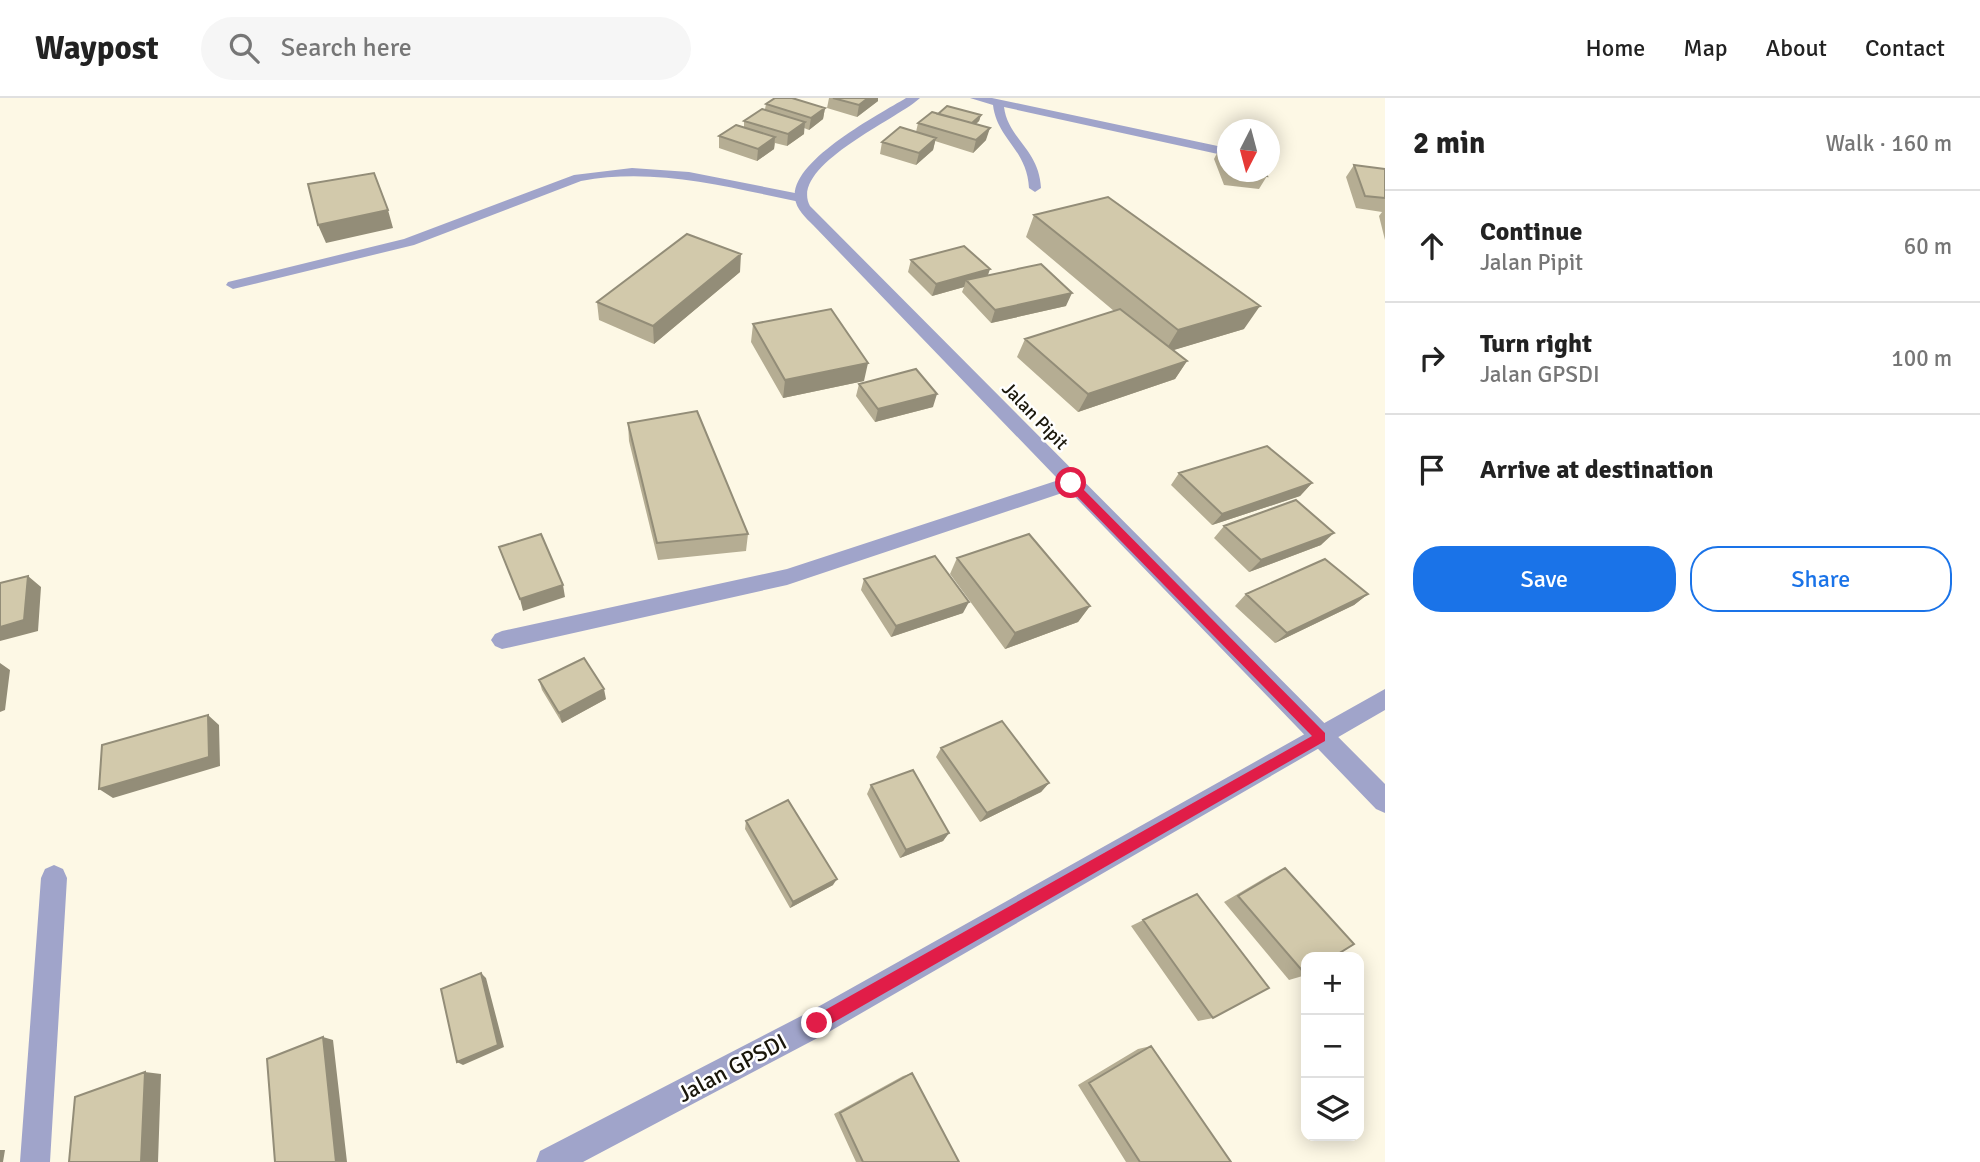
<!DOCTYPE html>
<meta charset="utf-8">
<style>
:root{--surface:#fff;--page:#f6f6f6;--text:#222;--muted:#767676;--line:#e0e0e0;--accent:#1a73e8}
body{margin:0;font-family:Signika,sans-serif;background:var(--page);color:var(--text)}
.controls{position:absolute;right:21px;bottom:21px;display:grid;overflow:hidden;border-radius:14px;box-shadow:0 4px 18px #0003}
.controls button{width:63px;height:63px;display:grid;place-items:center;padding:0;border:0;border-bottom:2px solid var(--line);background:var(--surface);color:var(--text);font:35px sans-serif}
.compass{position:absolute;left:1217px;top:21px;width:63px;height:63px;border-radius:50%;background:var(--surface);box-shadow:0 4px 18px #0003;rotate:186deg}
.stop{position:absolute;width:21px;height:21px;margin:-16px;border:5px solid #e11d48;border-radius:50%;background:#fff}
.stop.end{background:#e11d48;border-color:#fff;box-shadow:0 2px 7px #0008}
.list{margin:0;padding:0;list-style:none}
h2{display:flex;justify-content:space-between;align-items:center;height:91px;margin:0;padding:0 28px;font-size:30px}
h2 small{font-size:23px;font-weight:400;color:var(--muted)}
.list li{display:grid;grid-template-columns:46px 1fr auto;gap:21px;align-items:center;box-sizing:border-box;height:112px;padding:0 28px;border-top:2px solid var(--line)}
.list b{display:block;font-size:26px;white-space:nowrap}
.list p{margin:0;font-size:23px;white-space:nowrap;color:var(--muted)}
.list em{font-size:23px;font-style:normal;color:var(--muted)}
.actions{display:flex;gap:14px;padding:21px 28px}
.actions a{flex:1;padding:16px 0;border:2px solid var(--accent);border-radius:28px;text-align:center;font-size:24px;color:var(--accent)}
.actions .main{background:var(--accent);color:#fff}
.icon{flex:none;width:38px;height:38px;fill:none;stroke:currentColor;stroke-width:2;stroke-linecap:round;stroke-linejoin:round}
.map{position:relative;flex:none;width:1385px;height:1064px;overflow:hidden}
header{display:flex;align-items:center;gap:42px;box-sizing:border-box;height:98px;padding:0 35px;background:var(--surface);border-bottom:2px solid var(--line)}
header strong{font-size:33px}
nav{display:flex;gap:38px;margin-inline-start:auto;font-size:24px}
.search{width:490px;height:63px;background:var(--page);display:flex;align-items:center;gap:18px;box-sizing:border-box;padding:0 24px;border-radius:38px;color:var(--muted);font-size:26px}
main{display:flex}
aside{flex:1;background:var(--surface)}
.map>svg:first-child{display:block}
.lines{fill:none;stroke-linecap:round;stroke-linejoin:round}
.minor{fill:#a0a4ca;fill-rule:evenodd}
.tertiary{fill:#a0a4ca;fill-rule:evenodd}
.wall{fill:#b5ad93}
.shaded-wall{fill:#938d78}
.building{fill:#d2c9ab;stroke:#938d78;stroke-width:2}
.route{fill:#e11d48}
.labels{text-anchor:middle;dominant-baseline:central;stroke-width:5;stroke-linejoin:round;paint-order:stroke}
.street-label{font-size:19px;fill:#1a170b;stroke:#fff}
.near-street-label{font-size:23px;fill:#1a170b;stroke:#fff}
</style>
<header>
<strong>Waypost</strong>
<div class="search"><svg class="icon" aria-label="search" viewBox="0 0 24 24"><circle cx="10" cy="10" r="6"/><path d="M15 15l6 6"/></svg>Search here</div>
<nav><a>Home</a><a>Map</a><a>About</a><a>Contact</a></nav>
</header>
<main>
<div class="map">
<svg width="1385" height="1064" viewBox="0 0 1385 1064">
<rect width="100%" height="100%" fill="#fdf8e5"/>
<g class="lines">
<!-- minor -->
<path class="minor" d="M970 0H992L1227 50V58L1004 9C1008 41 1039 51 1041 90L1035 94 1029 90C1027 51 997 41 993 7Z
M632 70 689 74 800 96 806 100 800 104C727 89 655 69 581 83L414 147 233 191 226 187 228 184 404 141 574 77Z
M1071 378 1077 380 1080 385 1077 390 787 487 502 551 495 548 491 542 495 536 502 533 787 471Z
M1385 591V612L827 935 583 1064H536L540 1053 807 915Z
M54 767 63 771 67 780 50 1064H20L41 780 45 771Z"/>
<!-- tertiary -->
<path class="tertiary" d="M906 0H920C898 21 788 68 810 108L1385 686V715L1376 711 813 127C806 120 796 111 795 100 790 63 878 17 906 0Z"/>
</g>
<!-- wall -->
<path class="wall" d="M829 0H878V3L857 19 827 10Z
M766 6 825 10 823 21 809 32 804 30V36L787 48 775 45 774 51 757 63 719 50V38L744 29V23L765 11Z
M938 16 981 17 979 23 976 26 986 42 973 55 935 43 933 52 916 67 880 56 882 44 916 34 918 25Z
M1220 49 1228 50V74H1265L1267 78 1259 91 1224 87 1214 61Z
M1354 67 1385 71V142L1379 118 1382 114 1356 110 1346 79Z
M1034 117 1244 231 1173 252 1187 263 1175 281 1078 314 1017 259 1025 241 1114 213 1026 139Z
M911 162 988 177 1066 208 991 225 962 194 964 189 932 198 908 174Z
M740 174 654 246 599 222 597 204Z
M753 226 864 283 783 300 751 244Z
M859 286 933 309 875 324 856 298Z
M628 325 748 436 746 453 658 462 629 343Z
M1179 375 1312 385 1300 398 1212 427 1171 387Z
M1224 428 1321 447 1249 474 1214 440Z
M957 460 1090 508 1078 524 1005 551 950 476Z
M864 481 963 515 891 539 861 492Z
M1246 496H1368L1354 507 1275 545 1235 508Z
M539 582 606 601 562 625 542 592Z
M941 650 1049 685 1041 694 980 724 936 659Z
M871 687 949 735 943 743 900 760 867 696Z
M746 723 833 787 790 810 745 731Z
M1285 770 1306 877 1289 882 1224 804 1270 777Z
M1197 796 1213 920 1198 923 1131 828Z
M1151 948 1231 1064H1126L1078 987 1138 951Z
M912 975 959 1064H856L834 1016 903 978Z"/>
<!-- shaded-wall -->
<path class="shaded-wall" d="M868 0H878V3L857 19 859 7Z
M825 10 823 21 809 32 811 20Z
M981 17 979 23 969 32 971 26Z
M805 24 804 36 787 48 788 36Z
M990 30 986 42 973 55 976 42Z
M775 39 774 51 757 63 758 51Z
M936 40 933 52 916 67 919 55Z
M388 112 393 130 326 145 318 127Z
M741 156 740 174 654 246 653 228Z
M990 171 986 183 966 182 964 189 932 198 936 186Z
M1072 195 1066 208 991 225 995 212Z
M1260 208 1244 231 1164 255 1178 232Z
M1187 263 1175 281 1078 314 1088 296Z
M868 265 864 283 783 300 785 282Z
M937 296 933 309 875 324 878 311Z
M1312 385 1300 398 1212 427 1222 416Z
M1334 435 1321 447 1249 474 1261 462Z
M28 478 41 489 38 533 0 543V529Z
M563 487 565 499 523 513 520 501Z
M1368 496 1354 507 1275 545 1287 535Z
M969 504 963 515 891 539 896 528Z
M1090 508 1078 524 1005 551 1015 535Z
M0 565 10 572 5 612 0 614Z
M604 591 606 601 562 625 559 615Z
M208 617 219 627 220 668 113 700 99 691Z
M1049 685 1041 694 980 724 987 715Z
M949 735 943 743 900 760 906 752Z
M837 781 833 787 790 810 793 804Z
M481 875 486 880 504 949 463 967 457 964Z
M323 939 333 942 347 1064H336Z
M145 974 161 976 158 1064H141Z
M0 1052H5L3 1064H0Z"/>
<!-- building -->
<path class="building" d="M775 0H792L825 10 811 20 766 6Z
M833 0H868L859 7Z
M947 8 981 17 972 25 938 16Z
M762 11 805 24 788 36 744 23Z
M932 14 990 30 976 42 918 25Z
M736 27 775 39 758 51 719 38Z
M900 29 936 40 919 55 882 44Z
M1220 49 1228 50V67Z
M1354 67 1385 71V100L1365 98Z
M1230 74H1265L1267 78 1231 75Z
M374 75 388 112 318 127 308 86Z
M1108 99 1260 208 1178 232 1034 117Z
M687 136 741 156 653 228 597 204Z
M964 148 990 171 936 186 911 162Z
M1041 166 1072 195 995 212 966 182Z
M831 211 868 265 785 282 753 226Z
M1120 211 1187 263 1088 296 1025 241Z
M916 271 937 296 878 311 859 286Z
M697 313 748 436 657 445 628 325Z
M1267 348 1312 385 1222 416 1179 375Z
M1296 402 1334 435 1261 462 1224 428Z
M541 436 563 487 520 501 499 449Z
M1029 436 1090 508 1015 535 957 460Z
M935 458 969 504 896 528 864 481Z
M1325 461 1368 496 1287 535 1246 496Z
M28 478 24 522 0 529V485Z
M584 560 604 591 559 615 539 582Z
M208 617 209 659 99 691 102 647Z
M1002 623 1049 685 987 715 941 650Z
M913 672 949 735 906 752 871 687Z
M788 702 837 781 793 804 746 723Z
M1285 770 1354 846 1333 859H1306V877L1238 798Z
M1197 796 1269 890 1213 920 1143 822Z
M481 875 498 947 457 964 441 891Z
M323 939 336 1064H275L267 961Z
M1151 948 1231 1064H1140L1089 985Z
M145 974 141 1064H69L75 999Z
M912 975 959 1064H863L840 1015Z"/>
<!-- route -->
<path class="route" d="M1067 383H1075L1325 635V643L822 931 817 933 811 931 809 925 811 920 1312 638 1067 388Z"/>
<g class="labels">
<!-- street labels -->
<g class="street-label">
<text transform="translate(1035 318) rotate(46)">Jalan Pipit</text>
</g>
<!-- near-street labels -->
<g class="near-street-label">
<text transform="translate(732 970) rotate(-28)">Jalan GPSDI</text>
</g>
</g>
</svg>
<div class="controls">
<button>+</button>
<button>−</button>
<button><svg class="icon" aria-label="layers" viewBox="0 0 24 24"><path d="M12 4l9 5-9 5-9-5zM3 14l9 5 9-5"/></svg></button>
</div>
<svg class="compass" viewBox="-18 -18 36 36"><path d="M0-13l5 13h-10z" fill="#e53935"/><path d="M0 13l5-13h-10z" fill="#767676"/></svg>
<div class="stop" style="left:1071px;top:385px"></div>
<div class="stop end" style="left:817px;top:925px"></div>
</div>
<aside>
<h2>2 min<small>Walk · 160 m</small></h2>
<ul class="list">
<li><svg class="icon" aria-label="ahead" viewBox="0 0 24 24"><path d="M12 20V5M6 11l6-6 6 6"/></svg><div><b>Continue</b><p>Jalan Pipit</p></div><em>60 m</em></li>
<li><svg class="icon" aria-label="right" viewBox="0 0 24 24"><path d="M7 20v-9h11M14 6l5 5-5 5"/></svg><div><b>Turn right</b><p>Jalan GPSDI</p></div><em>100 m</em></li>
<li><svg class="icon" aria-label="arrive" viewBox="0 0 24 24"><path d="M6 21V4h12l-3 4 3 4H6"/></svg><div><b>Arrive at destination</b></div></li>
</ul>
<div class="actions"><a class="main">Save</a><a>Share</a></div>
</aside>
</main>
